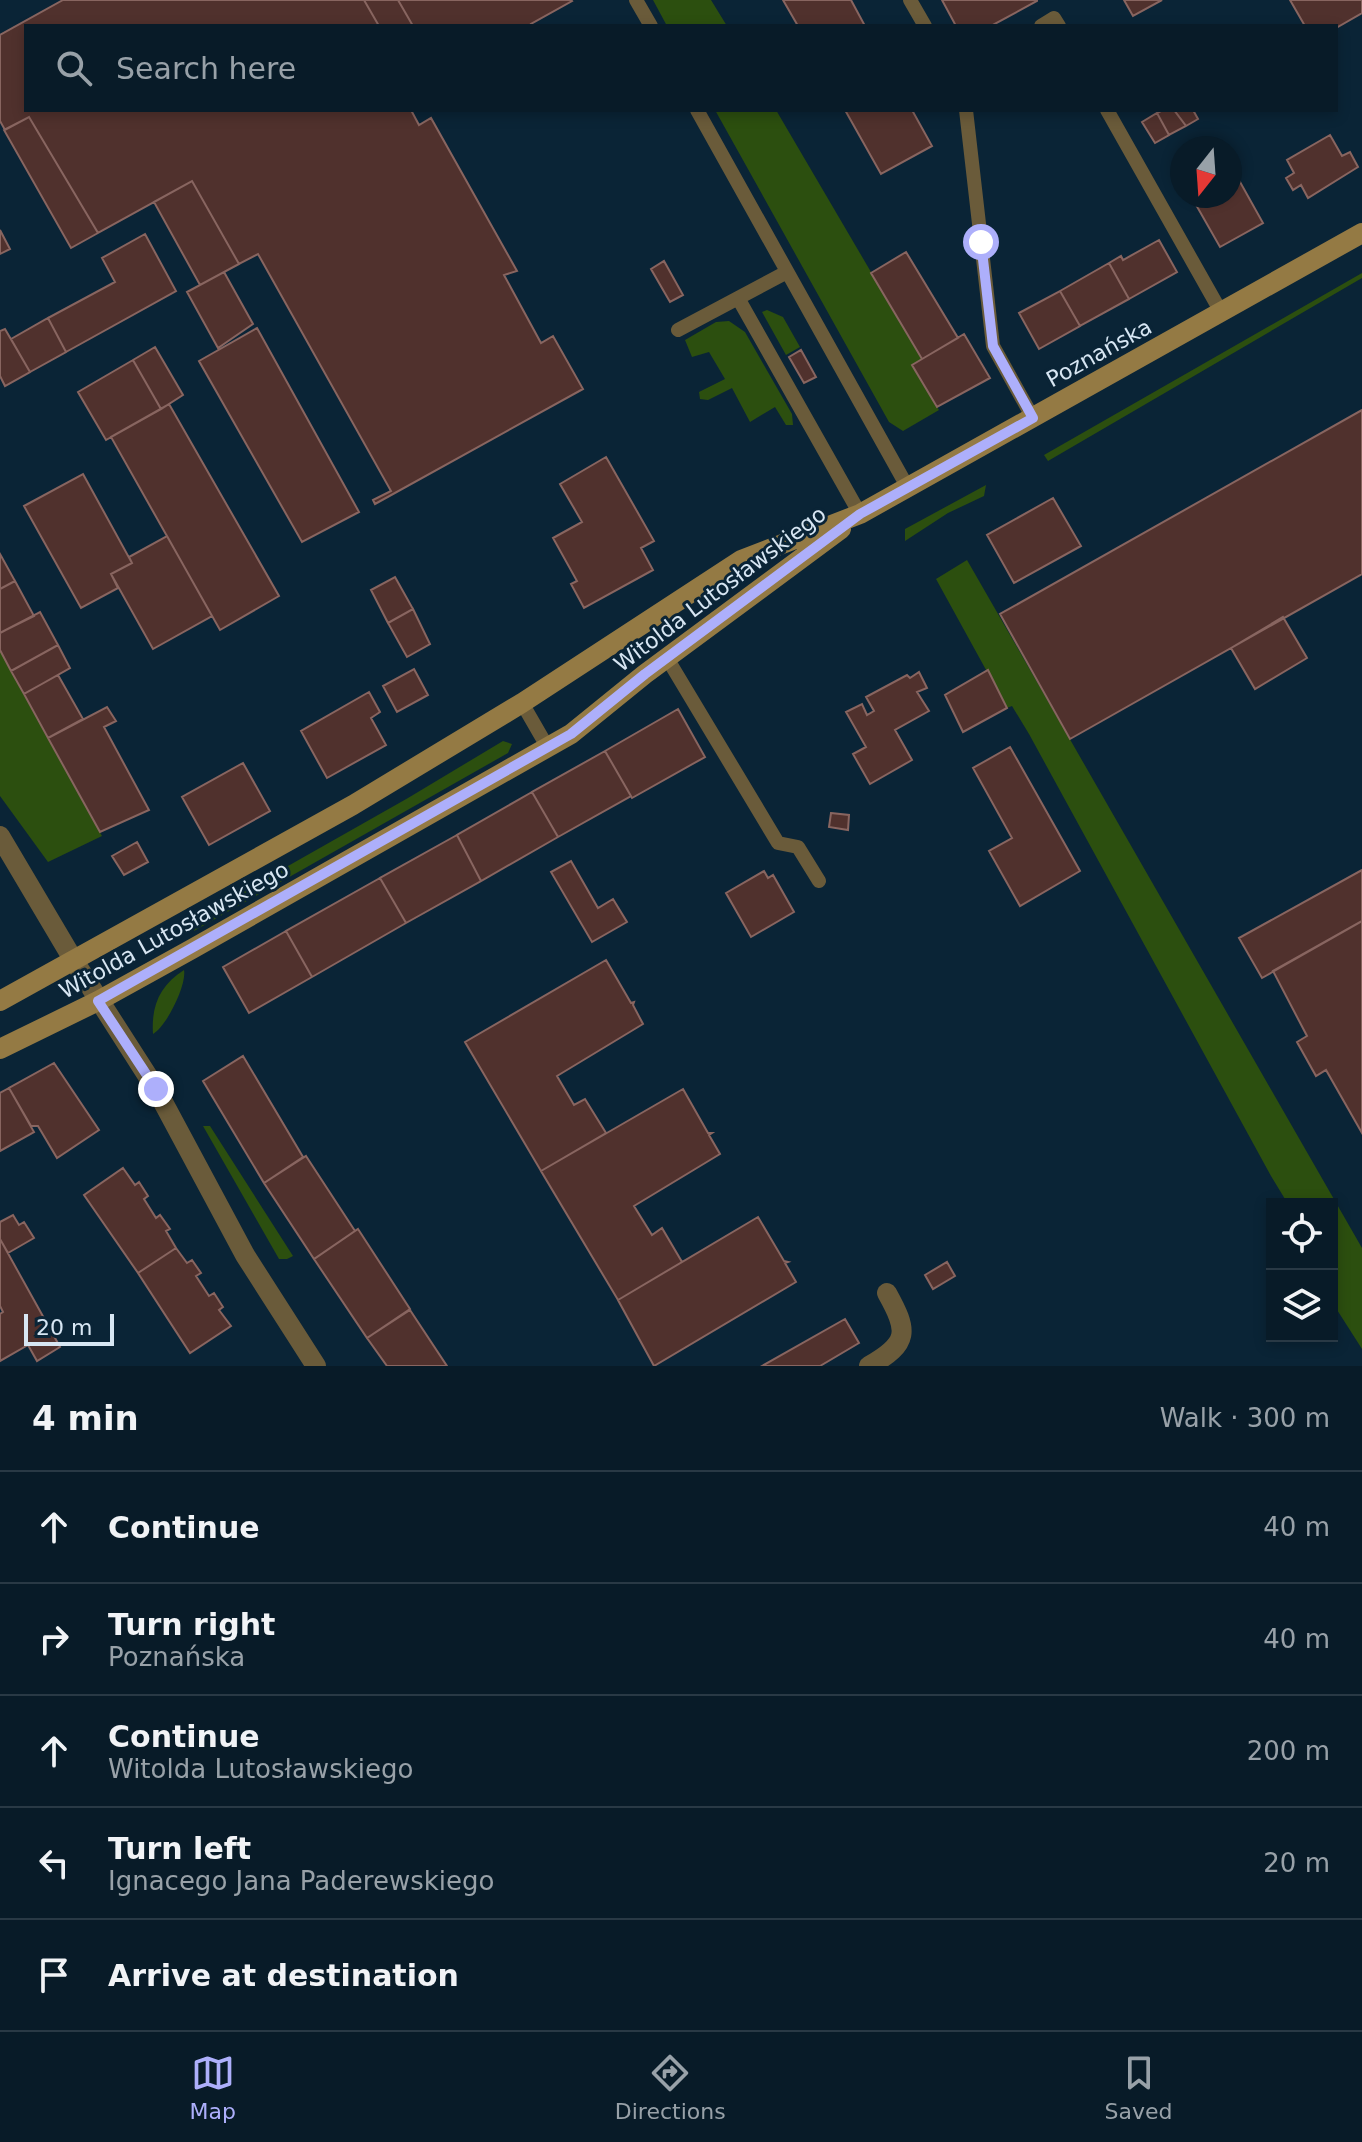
<!DOCTYPE html>
<meta charset="utf-8">
<style>
:root{--surface:#081b28;--page:#112430;--text:#f1f3f6;--muted:#98a1a8;--line:#293945;--accent:#adaffb}
body{margin:0;font-family:"DejaVu Sans",sans-serif;background:var(--page);color:var(--text)}
.controls{position:absolute;right:24px;bottom:24px;display:grid;overflow:hidden;border-radius:0px;box-shadow:0 4px 12px #0003}
.controls button{width:72px;height:72px;display:grid;place-items:center;padding:0;border:0;border-bottom:2px solid var(--line);background:var(--surface);color:var(--text);font:40px sans-serif}
.compass{position:absolute;left:1170px;top:136px;width:72px;height:72px;border-radius:50%;background:var(--surface);box-shadow:0 4px 12px #0003;rotate:197deg}
.scale{position:absolute;left:24px;bottom:20px;width:90px;box-sizing:border-box;padding-left:8px;border:4px solid #d7e6f3;border-top:0;font-size:22px;line-height:28px;white-space:nowrap;color:#d7e6f3;-webkit-text-stroke:6px #0a2436;paint-order:stroke}
.stop{position:absolute;width:24px;height:24px;margin:-18px;border:6px solid #adaffb;border-radius:50%;background:#fff}
.stop.end{background:#adaffb;border-color:#fff;box-shadow:0 2px 8px #0008}
.list{margin:0;padding:0;list-style:none}
h2{display:flex;justify-content:space-between;align-items:center;height:104px;margin:0;padding:0 32px;font-size:34px}
h2 small{font-size:26px;font-weight:400;color:var(--muted)}
.list li{display:grid;grid-template-columns:52px 1fr auto;gap:24px;align-items:center;box-sizing:border-box;height:112px;padding:0 32px;border-top:2px solid var(--line)}
.list b{display:block;font-size:30px;white-space:nowrap}
.list p{margin:0;font-size:26px;white-space:nowrap;color:var(--muted)}
.list em{font-size:26px;font-style:normal;color:var(--muted)}
.icon{flex:none;width:44px;height:44px;fill:none;stroke:currentColor;stroke-width:2;stroke-linecap:round;stroke-linejoin:round}
.map{position:relative;flex:none;width:1362px;height:1366px;overflow:hidden}
.search{position:absolute;background:var(--surface);box-shadow:0 4px 12px #0003;left:24px;right:24px;top:24px;height:88px;display:flex;align-items:center;gap:20px;box-sizing:border-box;padding:0 28px;border-radius:0px;color:var(--muted);font-size:30px}
.sheet{height:664px;background:var(--surface)}
nav{display:flex;justify-content:space-around;align-items:center;box-sizing:border-box;height:112px;border-top:2px solid var(--line);background:var(--surface);font-size:22px;color:var(--muted)}
nav a{display:grid;justify-items:center;gap:4px}
nav .on{color:var(--accent)}
.map>svg:first-child{display:block}
.green{fill:#2c4f0f}
.building{fill:#50312d;stroke:#886560;stroke-width:2}
.lines{fill:none;stroke-linecap:round;stroke-linejoin:round}
.lane{stroke:#6a5b3a;stroke-width:14}
.street{stroke:#6a5b3a;stroke-width:20}
.secondary{stroke:#947a44;stroke-width:20}
.route{stroke:#adaffb;stroke-width:10}
.labels{text-anchor:middle;dominant-baseline:central;stroke-width:6;stroke-linejoin:round;paint-order:stroke}
.street-label{font-size:22px;fill:#d7e6f3;stroke:#0a2436}
</style>
<div class="map">
<svg width="1362" height="1366" viewBox="0 0 1362 1366">
<rect width="100%" height="100%" fill="#0a2436"/>
<!-- green -->
<path class="green" d="M653 0H711L727 26H667Z
M715 110H776L922 359 912 366 939 410 903 431 889 422Z
M1362 273V278L1048 461 1044 455Z
M767 310 783 317 800 347 786 355 762 312Z
M729 321 745 332 792 414 793 425H786L775 407 750 422 732 388 708 400 700 399 699 392 725 379 709 352 692 357 685 340 716 322Z
M986 485 984 496 948 513 905 541V529Z
M967 560 1362 1248V1349L1332 1302V1204H1288L1271 1176 1029 734 1012 706 1007 708 936 579Z
M0 650 102 836 48 862 0 796Z
M503 741 512 744 508 753 194 931 189 922 408 798Z
M184 970C187 985 166 1027 153 1034 151 1006 160 985 184 970Z
M203 1126H210L293 1256 287 1259H279Z"/>
<!-- building -->
<path class="building" d="M63 0H364L379 26H26V110H411L419 125 431 118 517 271 504 275 541 343 553 336 583 389 375 504 373 500 391 491 258 254 239 264 192 181 98 233 29 117 5 130 0 121V35Z
M364 0H398L413 26H379Z
M398 0H571L572 1 531 24 532 26H413Z
M783 0H851L865 26H798Z
M942 0H1037V1L991 26H956Z
M1124 0H1162L1133 16Z
M1290 0H1362V13L1336 28 1305 26Z
M845 110H912L932 146 881 174Z
M1163 110H1174L1186 126 1169 135 1157 113Z
M1174 110H1193L1198 119 1186 126Z
M1157 113 1169 135 1155 143 1142 122Z
M29 117 98 233 71 248 4 130Z
M1330 135 1342 156 1350 152 1358 167 1308 198 1301 185 1293 190 1286 178 1294 173 1287 160Z
M1230 164 1263 223 1220 247 1191 196H1230Z
M192 181 239 264 200 285 154 202Z
M0 230 10 249 0 254Z
M145 234 176 291 66 352 48 318 115 282 102 258Z
M1159 240 1177 272 1129 299 1109 263 1121 256 1123 260Z
M906 252 958 338 922 359 871 273Z
M664 261 683 295 670 302 651 269Z
M1109 263 1129 299 1080 326 1060 291Z
M224 272 253 324 218 348 187 292Z
M1060 291 1080 326 1039 349 1019 313Z
M48 318 66 352 30 372 11 339Z
M257 328 359 512 302 542 199 361Z
M5 329 30 372 5 386 0 376V331Z
M964 334 990 378 937 407 912 365Z
M155 347 183 395 161 409 133 360Z
M801 350 816 377 804 383 789 357Z
M133 360 161 409 106 440 78 392Z
M169 404 279 596 220 630 111 437Z
M1362 410V574L1070 739 1000 614Z
M606 457 654 541 641 548 653 570 584 608 571 584 577 581 553 538 582 522 560 484Z
M83 474 132 563 111 574 118 588 81 608 24 506Z
M1053 498 1081 546 1014 583 987 535Z
M167 536 212 616 153 649 111 574 132 563 129 557Z
M0 554 15 581 0 589Z
M395 577 413 609 388 623 371 590Z
M15 581 34 616 0 633V589Z
M413 609 430 644 407 657 388 623Z
M40 612 58 645 11 671 0 650V633Z
M1283 617 1307 658 1255 689 1231 648Z
M58 645 70 668 24 694 11 671Z
M414 669 428 695 397 712 383 686Z
M988 670 1007 708 963 732 945 695Z
M919 672 927 688 917 692 929 711 895 730 912 760 870 784 853 754 866 747 846 712 862 704 867 715 874 711 866 697 907 675 910 678Z
M58 675 83 719 48 738 24 694Z
M369 692 380 712 371 718 386 745 327 778 301 731Z
M107 707 116 721 104 727 149 810 100 832 48 738Z
M678 709 705 757 632 798 605 751Z
M1010 747 1080 871 1020 906 989 851 1012 838 973 768Z
M605 751 631 796 558 837 532 792Z
M243 763 270 811 209 845 182 797Z
M532 792 558 837 481 881 457 835Z
M831 813 849 815 848 830 829 827Z
M457 835 481 881 406 923 380 878Z
M137 842 148 862 124 875 112 856Z
M571 861 598 908 613 899 627 922 592 942 551 872Z
M1362 870V921L1262 978 1239 938Z
M764 871 768 878 773 875 794 912 751 937 726 893Z
M380 878 406 923 312 977 286 931Z
M1362 921V1133L1326 1070 1316 1076 1297 1042 1307 1036 1273 971Z
M286 931 312 977 249 1013 223 967Z
M606 960 631 1003 634 1002 633 1005 643 1024 557 1076 574 1105 585 1099 606 1133 541 1171 465 1042Z
M243 1056 303 1157 264 1183 203 1081Z
M54 1063 99 1130 57 1158 38 1126H31L9 1088Z
M9 1088 34 1132 0 1151V1093Z
M683 1089 708 1133H712L709 1135 720 1154 634 1206 652 1235 662 1228 682 1262 618 1300 541 1171Z
M306 1156 355 1231 314 1259 264 1183Z
M123 1168 135 1185 139 1182 148 1196 144 1199 156 1218 160 1215 170 1229 166 1231 176 1248 138 1273 84 1195Z
M13 1215 19 1225 24 1222 34 1238 8 1253 0 1239V1222Z
M758 1217 784 1261 788 1262 785 1263 796 1282 654 1366 618 1300Z
M358 1229 410 1309 367 1338 314 1259Z
M0 1239 60 1347 37 1361 28 1345 0 1361V1314L3 1312 0 1306Z
M176 1248 187 1263 192 1260 201 1273 196 1276 209 1296 214 1293 223 1307 219 1310 231 1326 190 1353 138 1273Z
M947 1262 955 1276 933 1289 925 1275Z
M410 1310 447 1366H387L367 1338Z
M845 1319 859 1343 820 1366H762Z"/>
<g class="lines">
<!-- lane -->
<path class="lane" d="M636 0 651 26
M910 0 925 26
M1041 26 1054 18 1059 26
M697 110 908 488
M966 110 993 346 1033 418
M1107 110 1221 312
M738 298 860 514
M678 330 787 272
M667 658 778 843 798 847 819 881
M522 703 548 748"/>
<!-- street -->
<path class="street" d="M0 836 74 961 156 1089 245 1255 316 1366
M869 1366C910 1343 908 1331 887 1293"/>
<!-- secondary -->
<path class="secondary" d="M0 1001 353 805 522 703 741 560 860 514 1362 233
M0 1049 98 1001 192 949 571 734 645 674 841 529"/>
</g>
<g class="lines">
<!-- route -->
<path class="route" d="M156 1089 98 1001 571 734 645 674 860 514 1033 418 993 346 981 242"/>
</g>
<g class="labels">
<!-- street labels -->
<g class="street-label">
<text transform="translate(1099 353) rotate(-29)">Poznańska</text>
<text transform="translate(720 589) rotate(-37)">Witolda Lutosławskiego</text>
<text transform="translate(174 930) rotate(-29)">Witolda Lutosławskiego</text>
</g>
</g>
</svg>
<div class="controls">
<button><svg class="icon" aria-label="locate" viewBox="0 0 24 24"><circle cx="12" cy="12" r="6"/><path d="M12 2v4M12 18v4M2 12h4M18 12h4"/></svg></button>
<button><svg class="icon" aria-label="layers" viewBox="0 0 24 24"><path d="M12 4l9 5-9 5-9-5zM3 14l9 5 9-5"/></svg></button>
</div>
<svg class="compass" viewBox="-18 -18 36 36"><path d="M0-13l5 13h-10z" fill="#e53935"/><path d="M0 13l5-13h-10z" fill="#98a1a8"/></svg>
<div class="scale">20 m</div>
<div class="stop" style="left:981px;top:242px"></div>
<div class="stop end" style="left:156px;top:1089px"></div>
<div class="search"><svg class="icon" aria-label="search" viewBox="0 0 24 24"><circle cx="10" cy="10" r="6"/><path d="M15 15l6 6"/></svg>Search here</div>
</div>
<section class="sheet">
<h2>4 min<small>Walk · 300 m</small></h2>
<ul class="list">
<li><svg class="icon" aria-label="ahead" viewBox="0 0 24 24"><path d="M12 20V5M6 11l6-6 6 6"/></svg><div><b>Continue</b></div><em>40 m</em></li>
<li><svg class="icon" aria-label="right" viewBox="0 0 24 24"><path d="M7 20v-9h11M14 6l5 5-5 5"/></svg><div><b>Turn right</b><p>Poznańska</p></div><em>40 m</em></li>
<li><svg class="icon" aria-label="ahead" viewBox="0 0 24 24"><path d="M12 20V5M6 11l6-6 6 6"/></svg><div><b>Continue</b><p>Witolda Lutosławskiego</p></div><em>200 m</em></li>
<li><svg class="icon" aria-label="left" viewBox="0 0 24 24"><path d="M17 20v-9H6M10 6l-5 5 5 5"/></svg><div><b>Turn left</b><p>Ignacego Jana Paderewskiego</p></div><em>20 m</em></li>
<li><svg class="icon" aria-label="arrive" viewBox="0 0 24 24"><path d="M6 21V4h12l-3 4 3 4H6"/></svg><div><b>Arrive at destination</b></div></li>
</ul>
</section>
<nav>
<a class="on"><svg class="icon" aria-label="map" viewBox="0 0 24 24"><path d="M3 6l6-2 6 2 6-2v14l-6 2-6-2-6 2zM9 4v14M15 6v14"/></svg>Map</a>
<a><svg class="icon" aria-label="directions" viewBox="0 0 24 24"><path d="M12 3l9 9-9 9-9-9zM9 14v-3h6M13 9l2 2-2 2"/></svg>Directions</a>
<a><svg class="icon" aria-label="saved" viewBox="0 0 24 24"><path d="M7 4h10v16l-5-4-5 4z"/></svg>Saved</a>
</nav>
